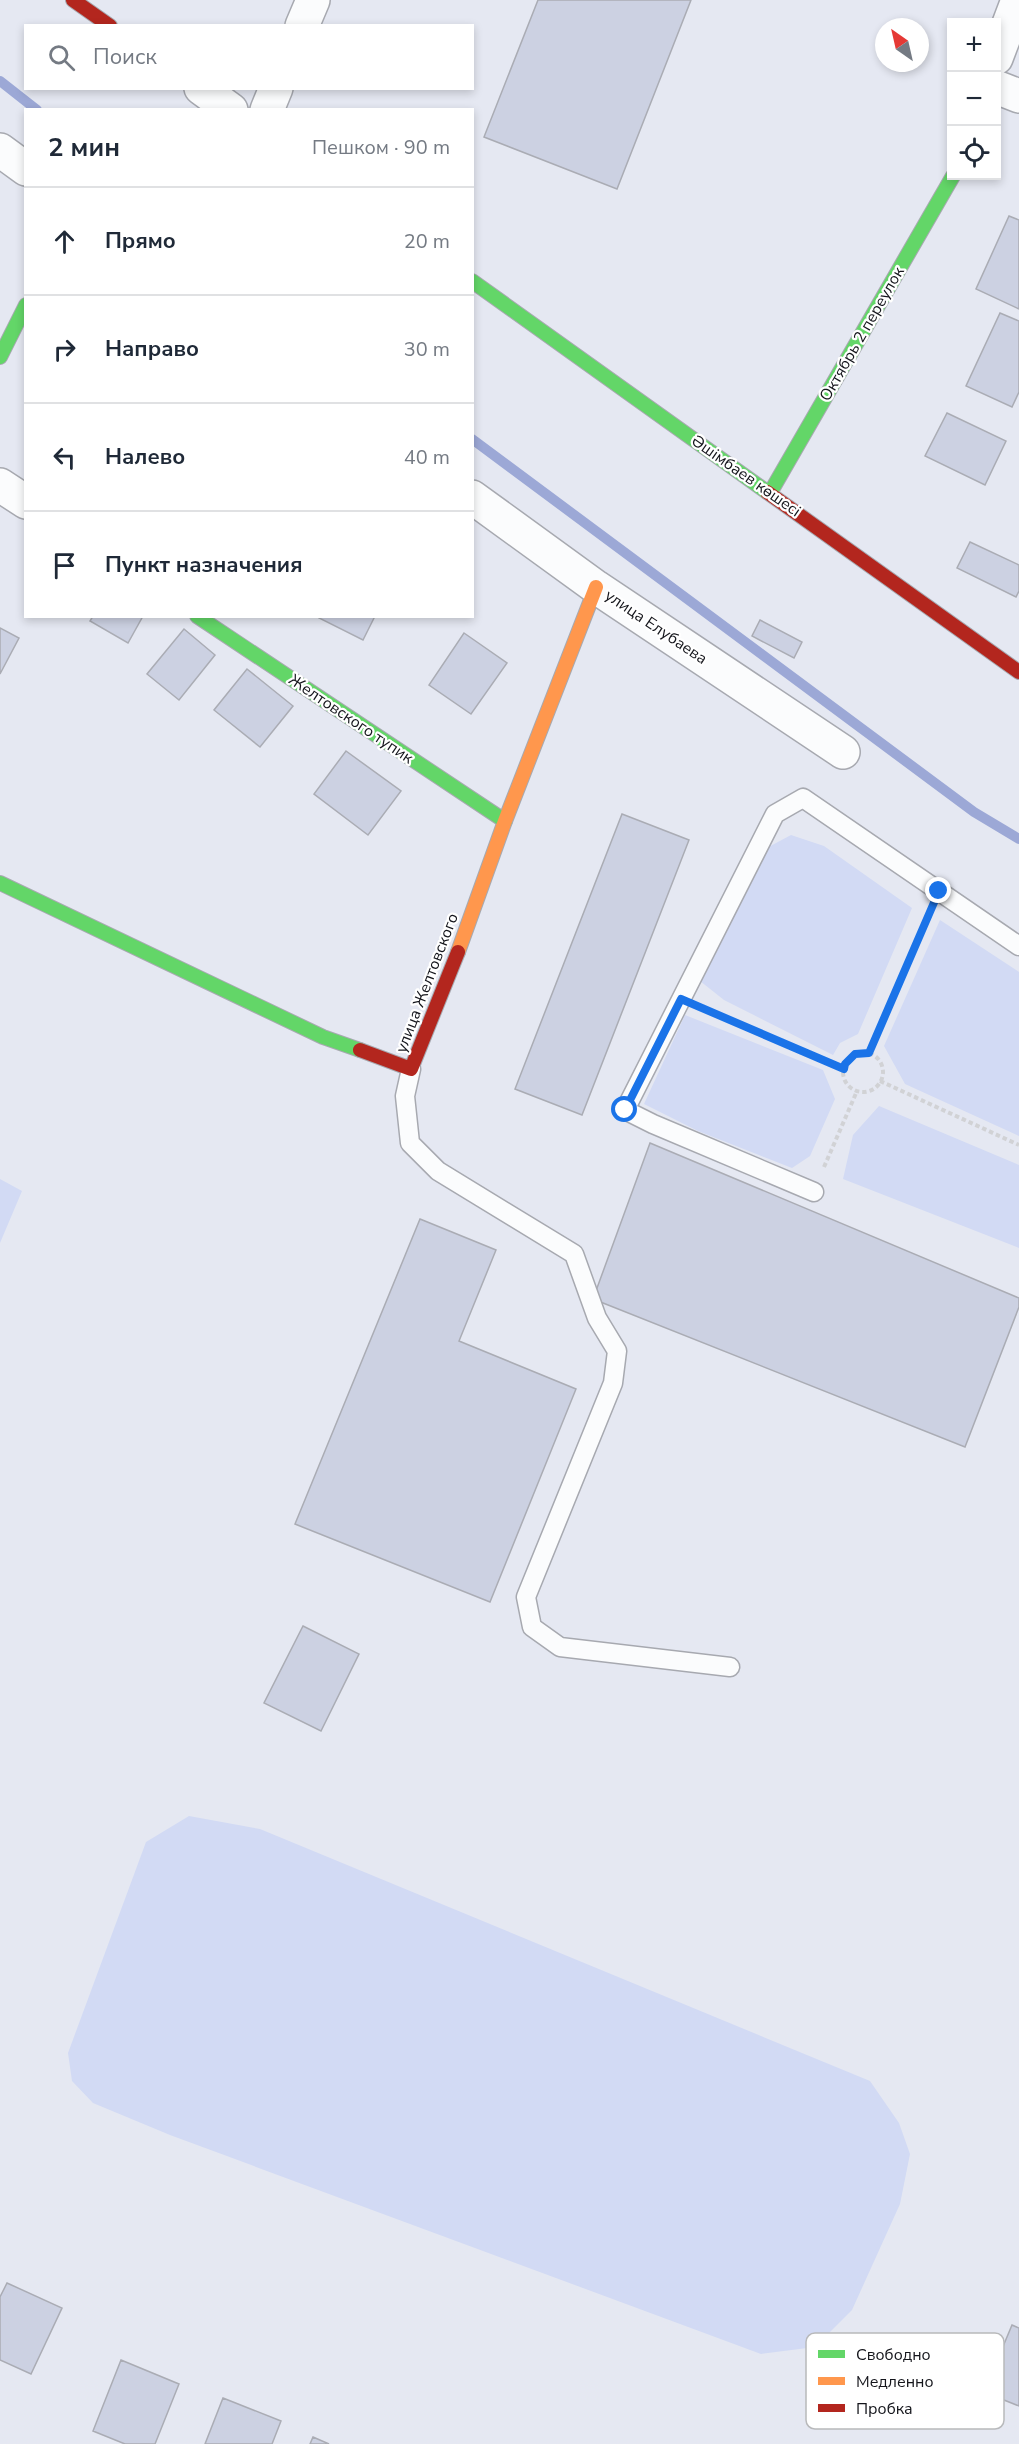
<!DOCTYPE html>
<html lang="ru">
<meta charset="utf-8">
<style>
:root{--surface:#fff;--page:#f6f6f7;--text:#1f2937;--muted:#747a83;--line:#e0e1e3}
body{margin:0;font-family:"Nunito Sans",sans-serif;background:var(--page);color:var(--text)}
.controls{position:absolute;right:18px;top:18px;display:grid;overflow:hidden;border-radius:0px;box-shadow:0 3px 9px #0003}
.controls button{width:54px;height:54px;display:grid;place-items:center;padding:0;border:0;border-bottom:2px solid var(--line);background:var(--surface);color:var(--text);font:30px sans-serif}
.compass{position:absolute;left:875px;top:18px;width:54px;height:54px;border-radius:50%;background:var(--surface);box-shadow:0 3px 9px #0003;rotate:326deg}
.stop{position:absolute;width:18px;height:18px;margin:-14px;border:4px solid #1a73e8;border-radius:50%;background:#fff}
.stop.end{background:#1a73e8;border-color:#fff;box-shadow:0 2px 6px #0008}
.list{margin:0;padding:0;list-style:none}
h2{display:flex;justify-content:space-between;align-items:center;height:78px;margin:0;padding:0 24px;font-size:26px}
h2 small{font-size:20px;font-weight:400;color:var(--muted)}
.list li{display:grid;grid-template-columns:39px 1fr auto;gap:18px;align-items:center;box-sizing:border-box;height:108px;padding:0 24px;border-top:2px solid var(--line)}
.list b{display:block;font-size:22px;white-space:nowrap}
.list em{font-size:20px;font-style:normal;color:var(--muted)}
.icon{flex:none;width:33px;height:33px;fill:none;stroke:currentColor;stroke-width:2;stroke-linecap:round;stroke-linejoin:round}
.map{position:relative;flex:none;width:1019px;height:2444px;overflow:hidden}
.search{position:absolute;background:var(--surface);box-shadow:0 3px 9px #0003;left:24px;top:24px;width:450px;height:66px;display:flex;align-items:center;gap:15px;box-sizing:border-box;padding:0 21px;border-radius:0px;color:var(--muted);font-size:22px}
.panel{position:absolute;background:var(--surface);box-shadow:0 3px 9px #0003;left:24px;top:108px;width:450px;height:510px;border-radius:0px}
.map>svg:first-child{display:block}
.green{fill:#d2daf4}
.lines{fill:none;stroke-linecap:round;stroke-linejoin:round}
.stream{stroke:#9ca8d6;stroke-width:10}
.building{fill:#ccd1e2;stroke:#aaacb4;stroke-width:1.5}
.lane-casing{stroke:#a7a9b0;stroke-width:21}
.street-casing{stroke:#a7a9b0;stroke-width:36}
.fast-casing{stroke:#a7a9b0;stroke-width:16}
.slow-casing{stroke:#a7a9b0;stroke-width:16}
.jam-casing{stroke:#a7a9b0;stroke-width:16}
.path{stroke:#d1d2d5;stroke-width:4;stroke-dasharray:4.5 3;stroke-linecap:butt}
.lane{stroke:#fbfcfd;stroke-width:18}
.street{stroke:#fbfcfd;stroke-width:33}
.fast{stroke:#63d668;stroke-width:14}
.slow{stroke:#ff974d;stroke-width:14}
.jam{stroke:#b3261e;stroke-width:14}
.route{stroke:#1a73e8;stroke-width:8}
.labels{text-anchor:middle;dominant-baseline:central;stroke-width:4.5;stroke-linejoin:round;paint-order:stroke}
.street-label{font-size:16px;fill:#14151b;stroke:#fff}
.key{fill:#fff;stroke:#b8b9bb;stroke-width:1.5}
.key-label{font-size:16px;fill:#14151b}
</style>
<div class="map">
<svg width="1019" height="2444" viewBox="0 0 1019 2444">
<rect width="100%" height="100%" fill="#e5e8f2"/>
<!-- green -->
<path class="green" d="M791 835 824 846 912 908 858 1034 840 1043 833 1055 724 1000 695 977 761 851Z
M940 920 1019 972V1136L905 1084 884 1046Z
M685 1015 823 1070 835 1099 810 1156 792 1168 698 1131 644 1104Z
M879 1106 1019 1165V1248L843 1179 853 1135Z
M0 1179 22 1191 0 1243Z
M189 1816 260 1829 870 2081 899 2123 910 2154 900 2204 852 2310 815 2347 761 2354 170 2135 93 2103 72 2081 68 2053 146 1842Z"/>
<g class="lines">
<!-- stream -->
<path class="stream" d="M0 81 37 110
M472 439 974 812 1019 839"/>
</g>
<!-- building -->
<path class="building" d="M538 0H691L617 189 484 137Z
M1009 216 1019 220V309L976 289Z
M1000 313 1019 321V392L1012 407 966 386Z
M947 413 1006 441 985 485 925 456Z
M970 542 1019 565V591L1016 597 957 568Z
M93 616H143L128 643 90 621Z
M320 616H375L363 640 319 618Z
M760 620 802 642 794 658 752 636Z
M0 628 19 638 0 674Z
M184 629 215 655 179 700 147 674Z
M464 633 507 663 471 714 429 685Z
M247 669 293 706 260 747 214 710Z
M346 751 401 791 368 835 314 794Z
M622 814 689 840 582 1115 515 1089Z
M650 1143 1019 1298V1307L965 1447 593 1299Z
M420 1219 496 1250 459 1341 576 1389 490 1602 295 1524Z
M303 1626 359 1654 321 1731 264 1703Z
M7 2283 62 2308 31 2374 0 2360V2297Z
M1012 2325 1019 2328V2406L984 2392Z
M121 2360 179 2384 155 2444H125L93 2431Z
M223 2398 281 2421 272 2444H205Z
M313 2437 329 2444H310Z"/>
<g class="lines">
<defs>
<path id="lane" d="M411 1069 405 1096 410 1143 438 1171 574 1254 597 1318 617 1351 613 1383 526 1597 532 1627 560 1647 730 1667
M814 1192 653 1124 625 1110 775 814 803 798 1019 946"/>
<path id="street" d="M302 26 313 0
M996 58 1018 0
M996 87 1019 96
M201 88 231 110
M267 110 276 88
M0 150 26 169
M0 485 26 502
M472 497 596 587 843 752"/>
<path id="fast" d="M472 281 767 492
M0 357 26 305
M770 493 953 176
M197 616 505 821
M0 883 323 1037 360 1050"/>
<path id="slow" d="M458 952 505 821 596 587"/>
<path id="jam" d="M73 0 110 26
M767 492 1019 672
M360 1050 411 1069 458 952"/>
</defs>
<!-- lane casing -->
<use href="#lane" class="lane-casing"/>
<!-- street casing -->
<use href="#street" class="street-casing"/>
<!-- fast casing -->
<use href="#fast" class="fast-casing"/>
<!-- slow casing -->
<use href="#slow" class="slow-casing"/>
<!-- jam casing -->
<use href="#jam" class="jam-casing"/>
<!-- path -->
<path class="path" d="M706 1009 844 1069
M843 1072a20 20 0 1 1 40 0a20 20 0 1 1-40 0Z
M869 1053 928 916
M880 1081 1019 1145
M824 1167 857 1091"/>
<!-- lane -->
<use href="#lane" class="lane"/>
<!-- street -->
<use href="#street" class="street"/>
<!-- fast -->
<use href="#fast" class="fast"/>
<!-- slow -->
<use href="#slow" class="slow"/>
<!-- jam -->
<use href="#jam" class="jam"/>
</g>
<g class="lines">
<!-- route -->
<path class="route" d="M625 1110 681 999 844 1069 845 1064 855 1054 869 1053 939 891"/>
</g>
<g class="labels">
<!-- street labels -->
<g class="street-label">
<text transform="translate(862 334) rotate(-60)">Октябрь 2 переулок</text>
<text transform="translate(746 476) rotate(35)">Әшімбаев көшесі</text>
<text transform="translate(656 627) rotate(34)">улица Елубаева</text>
<text transform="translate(351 719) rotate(34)">Желтовского тупик</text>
<text transform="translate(427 983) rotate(-69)">улица Желтовского</text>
</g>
</g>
<!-- legend -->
<rect x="806" y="2333" width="198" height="96" rx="9" class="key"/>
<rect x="818" y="2350" width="27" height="8" fill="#63d668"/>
<rect x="818" y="2377" width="27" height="8" fill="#ff974d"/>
<rect x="818" y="2404" width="27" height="8" fill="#b3261e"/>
<g class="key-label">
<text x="856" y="2360">Свободно</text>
<text x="856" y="2387">Медленно</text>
<text x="856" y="2414">Пробка</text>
</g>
</svg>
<div class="controls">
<button>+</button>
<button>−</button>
<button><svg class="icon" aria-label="locate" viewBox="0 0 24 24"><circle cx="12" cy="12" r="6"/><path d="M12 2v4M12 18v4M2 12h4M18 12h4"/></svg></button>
</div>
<svg class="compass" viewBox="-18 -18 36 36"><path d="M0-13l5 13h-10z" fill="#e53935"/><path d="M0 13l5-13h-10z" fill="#747a83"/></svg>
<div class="stop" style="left:625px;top:1110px"></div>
<div class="stop end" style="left:939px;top:891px"></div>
<div class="search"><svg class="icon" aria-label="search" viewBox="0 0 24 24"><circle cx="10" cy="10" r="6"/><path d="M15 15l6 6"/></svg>Поиск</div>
<section class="panel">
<h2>2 мин<small>Пешком · 90 m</small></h2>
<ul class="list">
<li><svg class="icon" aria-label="ahead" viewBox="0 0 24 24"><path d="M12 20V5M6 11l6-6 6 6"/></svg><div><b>Прямо</b></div><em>20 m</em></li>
<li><svg class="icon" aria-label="right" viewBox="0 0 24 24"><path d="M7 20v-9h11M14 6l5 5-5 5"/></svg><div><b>Направо</b></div><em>30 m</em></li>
<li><svg class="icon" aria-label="left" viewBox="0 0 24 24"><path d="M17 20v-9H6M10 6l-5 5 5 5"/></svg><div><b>Налево</b></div><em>40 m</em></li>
<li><svg class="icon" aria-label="arrive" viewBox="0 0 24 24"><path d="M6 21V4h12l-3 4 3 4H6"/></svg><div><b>Пункт назначения</b></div></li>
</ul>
</section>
</div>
